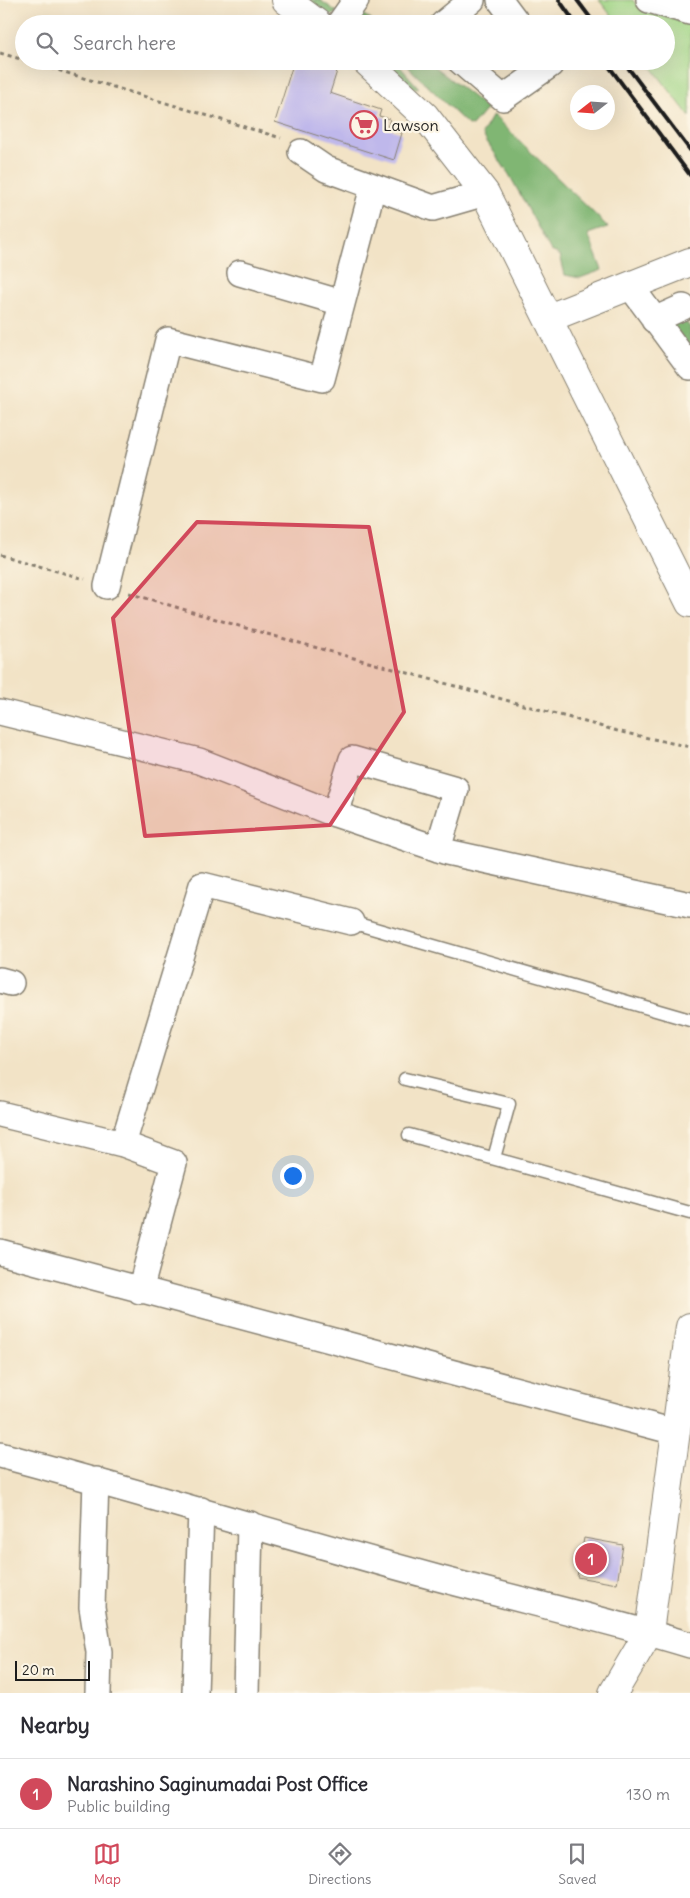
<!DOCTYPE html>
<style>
:root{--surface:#fff;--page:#f2f2f3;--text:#2b2b33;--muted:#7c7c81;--line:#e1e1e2;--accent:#d1495b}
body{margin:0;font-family:Delius,sans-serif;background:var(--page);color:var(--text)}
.compass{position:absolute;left:570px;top:85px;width:45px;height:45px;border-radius:50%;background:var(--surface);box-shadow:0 5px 20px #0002;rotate:253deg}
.scale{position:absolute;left:15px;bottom:12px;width:75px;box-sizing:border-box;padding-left:5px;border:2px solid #1c1c1c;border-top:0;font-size:14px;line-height:18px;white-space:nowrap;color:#1c1c1c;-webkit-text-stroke:4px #fcf5e5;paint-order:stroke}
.you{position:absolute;left:292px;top:1175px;width:18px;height:18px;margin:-12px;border:4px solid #fff;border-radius:50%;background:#1a73e8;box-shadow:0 0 0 8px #1a73e833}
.badge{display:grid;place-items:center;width:32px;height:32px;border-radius:50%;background:var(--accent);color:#fff;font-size:16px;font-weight:700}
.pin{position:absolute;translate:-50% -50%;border:2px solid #fff;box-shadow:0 1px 5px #0006}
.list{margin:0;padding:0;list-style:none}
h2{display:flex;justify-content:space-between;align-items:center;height:65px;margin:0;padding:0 20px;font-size:21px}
h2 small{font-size:16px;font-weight:400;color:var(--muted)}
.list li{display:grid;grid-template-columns:32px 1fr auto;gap:15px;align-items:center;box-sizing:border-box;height:70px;padding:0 20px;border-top:1px solid var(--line)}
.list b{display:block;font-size:19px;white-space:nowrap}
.list p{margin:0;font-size:16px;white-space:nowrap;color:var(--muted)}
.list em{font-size:16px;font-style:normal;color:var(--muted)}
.icon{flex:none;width:28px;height:28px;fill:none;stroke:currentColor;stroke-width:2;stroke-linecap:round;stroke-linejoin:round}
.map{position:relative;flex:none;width:690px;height:1693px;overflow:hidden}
.search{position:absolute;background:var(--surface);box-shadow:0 5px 20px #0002;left:15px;right:15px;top:15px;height:55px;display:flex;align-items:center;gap:12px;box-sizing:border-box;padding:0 18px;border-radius:28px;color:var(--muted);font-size:19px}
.sheet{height:135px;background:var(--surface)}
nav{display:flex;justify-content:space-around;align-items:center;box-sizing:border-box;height:70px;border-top:1px solid var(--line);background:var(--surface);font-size:14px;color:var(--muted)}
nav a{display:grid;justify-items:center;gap:2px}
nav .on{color:var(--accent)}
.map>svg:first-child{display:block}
.green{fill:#a0d586;stroke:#5e7851}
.forest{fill:#80b673;stroke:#4e6948}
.building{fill:#bfb8eb}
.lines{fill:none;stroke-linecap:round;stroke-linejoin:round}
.service-casing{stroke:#878071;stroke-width:15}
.minor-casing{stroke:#878071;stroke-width:28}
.tertiary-casing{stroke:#878071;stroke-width:30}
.path{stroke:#878071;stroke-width:3;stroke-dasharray:4 4;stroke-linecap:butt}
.service{stroke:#fff;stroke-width:12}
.minor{stroke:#fff;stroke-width:25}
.tertiary{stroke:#fff;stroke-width:28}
.rail{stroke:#1c1c1c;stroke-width:4}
.marked{fill:#d1495b;fill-opacity:0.2;stroke:#d1495b;stroke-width:4;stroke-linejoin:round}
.labels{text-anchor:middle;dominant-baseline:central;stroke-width:4.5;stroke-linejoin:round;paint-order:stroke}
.poi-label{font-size:16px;fill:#1c1c1c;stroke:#fcf5e5;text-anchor:start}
</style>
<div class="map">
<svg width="690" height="1693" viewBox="0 0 690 1693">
<rect width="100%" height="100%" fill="#fcf5e5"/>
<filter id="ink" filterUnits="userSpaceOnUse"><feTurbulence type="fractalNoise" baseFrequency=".02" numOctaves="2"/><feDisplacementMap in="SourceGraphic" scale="10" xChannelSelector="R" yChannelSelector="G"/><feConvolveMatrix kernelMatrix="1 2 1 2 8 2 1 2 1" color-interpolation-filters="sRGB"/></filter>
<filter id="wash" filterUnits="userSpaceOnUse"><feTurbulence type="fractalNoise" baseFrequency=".0096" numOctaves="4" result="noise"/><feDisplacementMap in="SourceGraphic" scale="20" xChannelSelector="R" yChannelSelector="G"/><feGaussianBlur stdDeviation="1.12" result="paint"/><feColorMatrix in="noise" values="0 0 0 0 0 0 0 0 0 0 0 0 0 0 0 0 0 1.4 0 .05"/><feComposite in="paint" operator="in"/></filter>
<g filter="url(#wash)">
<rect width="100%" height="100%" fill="#f2e3c6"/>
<!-- green -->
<path class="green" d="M599 0H633L637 6 690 21V117L647 61H666V24H618Z"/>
<!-- forest -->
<path class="forest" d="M308 0H320L337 12 331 16Z
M361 13 377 24H361L357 20Z
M386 61H395L419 88 414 89Z
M402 61H427L487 108 472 126 468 125Z
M493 115 608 227 588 234 602 270 580 278 565 275 560 255 551 251 510 176 482 134Z
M684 320 690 327V350L672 326 675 322Z"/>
<g id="blocks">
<!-- building -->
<path class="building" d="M294 61H308L337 71 330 93 381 110 379 116 390 119 387 128 402 133 394 160 275 122Z
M584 1538 623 1545 617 1584 577 1577Z"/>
</g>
</g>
<g filter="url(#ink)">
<use href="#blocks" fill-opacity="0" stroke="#878071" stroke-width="1"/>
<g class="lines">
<defs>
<path id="service" d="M351 922 690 1020
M405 1079 509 1104 494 1158
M409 1135 690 1213"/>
<path id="minor" d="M500 0 518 24
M649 0 690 12
M339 24 356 0
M443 24 472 0
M460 61 503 98 550 65 547 61
M301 152 326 169 433 208 485 193
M240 273 342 303
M631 287 690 367
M654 320 683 307
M107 586 168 340 322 379 373 187
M0 712 199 761 335 814 447 852 690 905
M335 814 352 759 456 789 438 849
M0 980 11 983
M0 1114 123 1144 174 1163 140 1291
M123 1144 202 885 351 922
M0 1252 675 1432
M0 1455C145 1493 289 1538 434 1577 519 1600 606 1619 690 1645
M96 1480 92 1607 99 1652 98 1693
M195 1693 201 1510
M246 1693 250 1524"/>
<path id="tertiary" d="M286 0 318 24
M366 61 425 116 485 193 690 603
M549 318 690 262
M613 1693 649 1632 690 1327"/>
</defs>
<!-- service casing -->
<use href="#service" class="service-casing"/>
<!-- minor casing -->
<use href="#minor" class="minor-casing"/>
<!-- tertiary casing -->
<use href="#tertiary" class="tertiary-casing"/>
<!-- path -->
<path class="path" d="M0 53 24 60
M28 61 281 138
M0 555 85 579
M129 593 249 629 621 732 690 747"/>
<!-- service -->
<use href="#service" class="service"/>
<!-- minor -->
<use href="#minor" class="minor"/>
<!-- tertiary -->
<use href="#tertiary" class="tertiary"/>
<!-- rail -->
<path class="rail" d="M559 0 576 24
M577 0 595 24
M605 61 690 175
M623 61 690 150"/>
</g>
</g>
<!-- marked area -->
<path class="marked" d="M197 522 369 527 404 712 330 825 145 836 113 618Z"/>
<!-- icons -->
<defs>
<symbol id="supermarket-ring" viewBox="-11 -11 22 22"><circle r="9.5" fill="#fcf5e5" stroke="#d1495b" stroke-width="1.5"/><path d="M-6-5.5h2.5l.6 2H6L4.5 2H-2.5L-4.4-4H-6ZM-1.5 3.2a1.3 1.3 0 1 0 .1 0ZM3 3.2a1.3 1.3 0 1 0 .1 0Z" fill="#d1495b"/></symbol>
</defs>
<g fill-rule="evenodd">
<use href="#supermarket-ring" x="348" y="109" width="32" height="32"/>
</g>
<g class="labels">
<!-- poi labels -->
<g class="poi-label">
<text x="383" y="125">Lawson</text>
</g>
</g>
</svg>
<svg class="compass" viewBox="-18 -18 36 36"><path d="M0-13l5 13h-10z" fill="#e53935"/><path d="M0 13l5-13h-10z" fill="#7c7c81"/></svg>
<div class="scale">20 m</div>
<div class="you"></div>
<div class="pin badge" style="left:591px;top:1559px">1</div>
<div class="search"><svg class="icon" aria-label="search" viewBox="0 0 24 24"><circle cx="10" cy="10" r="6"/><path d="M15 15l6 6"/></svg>Search here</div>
</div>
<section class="sheet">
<h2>Nearby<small></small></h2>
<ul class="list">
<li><span class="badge">1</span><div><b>Narashino Saginumadai Post Office</b><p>Public building</p></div><em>130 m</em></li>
</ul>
</section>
<nav>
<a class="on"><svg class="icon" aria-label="map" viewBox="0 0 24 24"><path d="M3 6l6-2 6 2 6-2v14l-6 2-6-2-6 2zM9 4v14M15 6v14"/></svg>Map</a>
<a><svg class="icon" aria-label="directions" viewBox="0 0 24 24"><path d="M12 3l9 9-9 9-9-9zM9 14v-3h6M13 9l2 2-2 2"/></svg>Directions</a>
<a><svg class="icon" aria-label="saved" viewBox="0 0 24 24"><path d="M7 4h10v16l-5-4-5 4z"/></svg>Saved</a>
</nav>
